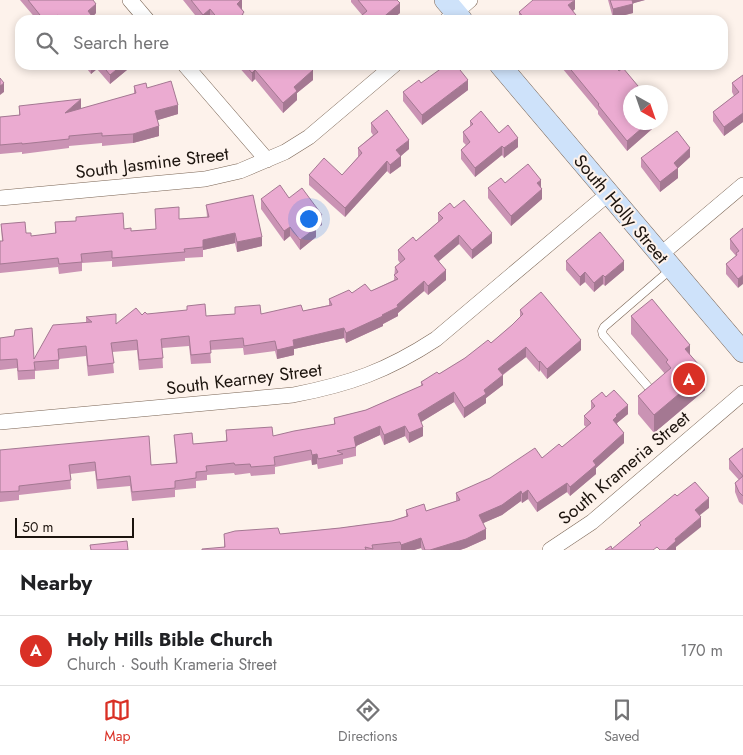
<!DOCTYPE html>
<meta charset="utf-8">
<style>
:root{--surface:#fff;--page:#f2f2f2;--text:#202124;--muted:#757577;--line:#e0e0e0;--accent:#d93025}
body{margin:0;font-family:Jost,sans-serif;background:var(--page);color:var(--text)}
.compass{position:absolute;left:623px;top:85px;width:45px;height:45px;border-radius:50%;background:var(--surface);box-shadow:0 2px 8px #0003;rotate:140deg}
.scale{position:absolute;left:15px;bottom:12px;width:119px;box-sizing:border-box;padding-left:5px;border:2px solid #1b130d;border-top:0;font-size:14px;line-height:18px;white-space:nowrap;color:#1b130d;-webkit-text-stroke:4px #fdf2eb;paint-order:stroke}
.you{position:absolute;left:308px;top:218px;width:18px;height:18px;margin:-12px;border:4px solid #fff;border-radius:50%;background:#1a73e8;box-shadow:0 0 0 8px #1a73e833}
.badge{display:grid;place-items:center;width:32px;height:32px;border-radius:50%;background:var(--accent);color:#fff;font-size:16px;font-weight:700}
.pin{position:absolute;translate:-50% -50%;border:2px solid #fff;box-shadow:0 1px 5px #0006}
.list{margin:0;padding:0;list-style:none}
h2{display:flex;justify-content:space-between;align-items:center;height:65px;margin:0;padding:0 20px;font-size:21px}
h2 small{font-size:16px;font-weight:400;color:var(--muted)}
.list li{display:grid;grid-template-columns:32px 1fr auto;gap:15px;align-items:center;box-sizing:border-box;height:70px;padding:0 20px;border-top:1px solid var(--line)}
.list b{display:block;font-size:19px;white-space:nowrap}
.list p{margin:0;font-size:16px;white-space:nowrap;color:var(--muted)}
.list em{font-size:16px;font-style:normal;color:var(--muted)}
.icon{flex:none;width:28px;height:28px;fill:none;stroke:currentColor;stroke-width:2;stroke-linecap:round;stroke-linejoin:round}
.map{position:relative;flex:none;width:743px;height:550px;overflow:hidden}
.search{position:absolute;background:var(--surface);box-shadow:0 2px 8px #0003;left:15px;right:15px;top:15px;height:55px;display:flex;align-items:center;gap:12px;box-sizing:border-box;padding:0 18px;border-radius:15px;color:var(--muted);font-size:19px}
.sheet{height:135px;background:var(--surface)}
nav{display:flex;justify-content:space-around;align-items:center;box-sizing:border-box;height:70px;border-top:1px solid var(--line);background:var(--surface);font-size:14px;color:var(--muted)}
nav a{display:grid;justify-items:center;gap:2px}
nav .on{color:var(--accent)}
.map>svg:first-child{display:block}
.lines{fill:none;stroke-linecap:round;stroke-linejoin:round}
.lane-casing{stroke:#7a6555;stroke-width:9}
.street-casing{stroke:#7a6555;stroke-width:16}
.secondary-casing{stroke:#7a6555;stroke-width:22}
.lane{stroke:#fff;stroke-width:8}
.street{stroke:#fff;stroke-width:15}
.secondary{stroke:#cee2fa;stroke-width:21}
.wall{fill:#ca93b4}
.shaded-wall{fill:#a47892}
.building{fill:#ebabd1;stroke:#a47892}
.labels{text-anchor:middle;dominant-baseline:central;stroke-width:4;stroke-linejoin:round;paint-order:stroke}
.street-label{font-size:18px;fill:#1b130d;stroke:#fdf2eb}
</style>
<div class="map">
<svg width="743" height="550" viewBox="0 0 743 550">
<rect width="100%" height="100%" fill="#fdf2eb"/>
<g class="lines">
<defs>
<path id="lane" d="M650 389 603 335 602 331 604 327 670 270"/>
<path id="street" d="M130 0 147 20
M447 20 470 0
M185 65 267 160
M0 198 205 179 240 171 285 152 309 137 394 65
M660 255 743 185
M0 422 293 395C350 384 387 371 436 339L608 194
M550 550 592 522 743 393"/>
<path id="secondary" d="M445 0 462 20
M500 65 743 352"/>
</defs>
<!-- lane casing -->
<use href="#lane" class="lane-casing"/>
<!-- street casing -->
<use href="#street" class="street-casing"/>
<!-- secondary casing -->
<use href="#secondary" class="secondary-casing"/>
<!-- lane -->
<use href="#lane" class="lane"/>
<!-- street -->
<use href="#street" class="street"/>
<!-- secondary -->
<use href="#secondary" class="secondary"/>
</g>
<!-- wall -->
<path class="wall" d="M20 0H93L96 13 93 17 95 20H37Z
M183 0H242V9L244 18 246 20H211L210 19 208 20H199Z
M351 0H397L400 13 391 20H356L362 15 351 2Z
M608 0H645L633 3V13L613 18Z
M575 9 573 11 576 20H519V12Z
M84 65H133L110 84 97 69 91 74Z
M237 65H309L313 80 297 93V100L283 113 255 79 252 82Z
M556 65H605L630 122H657L652 127V129L627 151 598 114V111L562 68 560 70Z
M743 75V122L724 136 713 121V112L734 96 732 92V83Z
M421 83 468 90 422 125 403 101V92Z
M134 86 147 88 178 114 157 120 159 136 133 143 102 146V143L69 146V148L22 154V152L0 154V117L19 115V106L81 109 134 94Z
M470 121 499 133 518 147 504 158 502 155 475 177 461 159V150L466 145 463 142V132L470 126Z
M371 123 409 149 401 156V166L390 174 387 171 345 217 309 185V175H342L358 157V148L373 135 371 132Z
M690 157 678 168V178L660 192 641 167V158Z
M505 183 541 188 542 199 511 226 488 198V188Z
M289 198 322 225 316 228V237L300 250 290 236 284 241 261 209V199Z
M206 205 262 246 237 252 235 243 203 250V257L185 258V261L112 267V261L82 263V271L59 274 58 267 0 273V241H2L1 224 31 236 55 234V222L76 221V217L131 231 156 229 155 209 179 219 207 217Z
M454 208 492 243 472 259 459 244 439 261 446 280 428 295 424 291 398 313V316L383 324V326L346 343 344 338 294 349V355L277 359 275 351 244 355 243 348 210 350 211 363 191 364 189 346 162 348 163 368 139 370 137 350 112 352 114 373 88 376 86 356 59 359V369L35 371V379L18 380 17 368 0 370V338L34 359 86 322V317L116 324 142 315 147 314 206 316 235 314V307L261 314 303 311 329 305V299L352 293 371 291 394 280 395 267 400 263 398 260V250L416 241 438 222V213Z
M743 228 738 288 726 274V264L736 256 730 249V239Z
M566 261 624 270 605 286 603 284 594 292 585 282 580 286 566 270Z
M520 310 581 350 547 379 540 370 539 372 526 357 503 375V385L486 398V403L464 418 454 402 421 422 423 436 409 443 405 436 384 445 380 435 356 446V456L343 459V464L318 469 317 464 312 465 311 460 275 467V474L251 476 250 473 235 475 234 473 207 475V480L196 481V488L175 490V497L132 501 130 486 97 489 95 471 70 474 71 489 19 495V500L0 502V450L151 465 176 463 174 435 193 444 226 441V430L273 436 334 425V418L366 410 421 386V382L439 374 491 343 512 325 520 317Z
M631 316 690 355 705 390 654 433 638 414V396L665 374 631 334Z
M606 397 628 414 617 423 624 443 596 468V474L570 496 567 492 537 512 528 499 522 503 521 501 502 515 483 523 486 539 466 548 460 550H422L421 548 414 550H202L224 547V534H280L340 528 392 521 406 516V510L426 511 456 501V493L542 458 562 447 586 427 584 425V416L591 409V401Z
M743 448V505L739 502 735 492V483L739 480 729 469V459Z"/>
<!-- shaded-wall -->
<path class="shaded-wall" d="M241 0H242V9L237 13V4Z
M575 0V9L568 15V5Z
M631 0H645L631 4Z
M400 3V13L391 20H380Z
M96 4V13L89 20 88 11Z
M633 4V13L613 18V9Z
M210 9V19L208 20H203V15Z
M58 15V20H52Z
M576 15V20H570Z
M91 65H97V69L91 74Z
M122 65H133L110 84V75Z
M255 70V79L252 82V73Z
M313 70V80L297 93V100L283 113V103L294 87Z
M468 80V90L422 125V115Z
M4 83V92L0 95V86Z
M81 99V109L65 113Z
M178 105V114L155 121V111Z
M743 113V122L724 136V127Z
M649 122H657L652 127V129L627 151V141Z
M159 126V136L133 143V134Z
M518 138V147L504 158V148Z
M409 140V149L396 160V150Z
M502 146V155L475 177V168Z
M690 148V157L677 169 678 168V178L660 192V182L674 163Z
M401 156V166L390 174V165Z
M387 161V171L345 217V208Z
M541 180V189L537 183Z
M542 189V199L511 226V216Z
M322 215V225L316 228V237L300 250V240L312 222Z
M290 227V236L284 241V231Z
M235 233V243L203 250V240Z
M492 233V243L472 259V250Z
M459 235V244L434 265V256Z
M262 237V246L237 252V242Z
M624 261V270L605 286V277Z
M446 270V280L428 295V286Z
M585 272V282L580 286V277Z
M603 275V284L594 292V283Z
M743 275V284L738 288V279Z
M424 281V291L398 313V316L383 324V326L346 343V333L382 315 397 305Z
M344 328V338L294 349V355L277 359V350L293 340Z
M581 340V350L547 379V369Z
M690 345V362L685 349Z
M526 347V357L498 378V369Z
M540 361V370L539 372V362Z
M705 372V390L654 433V415Z
M503 375V385L486 398V403L464 418V408L484 390Z
M454 392V402L418 424V414Z
M628 405V414L617 423V426L613 420 616 415Z
M380 426V435L354 447V437Z
M405 426V436L384 445V435Z
M423 427V436L409 443V433Z
M624 433V443L596 468V474L570 496V487L593 461Z
M317 454V464L312 465V455Z
M567 483V492L537 512V503Z
M528 490V499L522 503V494Z
M521 491V501L502 515 479 525V515Z
M709 498V508L695 519V510Z
M701 517V527L676 547V550H666L675 539Z
M486 529V539L466 548 460 550H430Z
M421 538V548L414 550H401V545Z"/>
<!-- building -->
<path class="building" d="M28 0H93L96 4 88 11 95 20H63L58 15 52 20H44Z
M191 0H241L237 4 244 12 242 15 246 20H219L210 9 203 15Z
M358 0H397L400 3 380 20H356L367 11Z
M533 0H575L568 5 576 15 570 20H526L519 12Z
M610 0H632L633 4 613 9Z
M102 65H122L110 75Z
M245 65H309L313 70 294 87 297 91 283 103 255 70 252 73Z
M446 65H456L468 80 422 115 403 92 419 80 421 83Z
M567 65H605L606 67 608 65H614L619 71 623 68 643 92H630V122H649L627 141 598 105 599 104Z
M743 75V113L724 127 713 112 739 92 732 83Z
M0 78 4 83 0 86Z
M171 81 178 105 155 111 159 126 133 134 102 136V133L69 136V139L22 144V143L0 145V117L20 115 19 106 81 99 65 113 136 93 134 86 146 83 147 88Z
M387 110 409 140 396 150 401 156 390 165 387 161 345 208 309 175 324 158 342 175 362 153 358 148 378 132 371 123Z
M481 111 499 133 508 125 518 138 504 148 502 146 475 168 461 150 470 142 463 132 473 124 470 121Z
M677 131 690 148 674 163 678 168 660 182 641 158Z
M528 164 541 180 537 183 542 189 511 216 488 188 501 178 505 183Z
M280 185 289 198 302 188 322 215 312 222 316 228 300 240 290 227 284 231 261 199Z
M253 195 262 237 237 242 235 233 203 240V247L184 249 185 252 112 258V251L81 254 82 262 59 264 58 258 0 264V241H3L1 224 25 222 26 233H31V236L56 233 55 222 76 221V217L123 213 124 229 131 228V231L156 229 155 209 179 207V219L209 217 206 205Z
M464 200 492 233 472 250 459 235 434 256 446 270 428 286 424 281 397 305 398 307 382 315 383 316 346 333 344 328 293 340 294 346 277 350 275 341 244 346 243 338 210 341 211 353 191 355 189 336 161 339 163 358 139 360 137 340 111 343 114 363 88 366 86 346 58 349 59 360 34 362 35 370 18 371 17 359 0 360V338L14 336 15 330 32 328 34 359 53 325 92 322 86 317 116 314V324L136 308 142 315 145 312 147 314 187 310V306L205 304 206 316 235 314V307L260 305 261 314 301 305 303 311 332 305 329 299 349 290 352 293 365 284 371 291 398 279 394 275 398 272 395 267 405 259 398 250 413 237 416 241 443 218 438 213 450 203 454 208Z
M743 228V275L738 279 726 264 737 255 736 253 739 251 730 239Z
M600 232 624 261 605 277 603 275 594 283 585 272 580 277 566 261Z
M541 292 581 340 547 369 540 361 539 362 526 347 498 369 503 375 484 390 486 394 464 408 454 392 418 414 423 427 409 433 405 426 384 435 380 426 354 437 356 447 337 451 343 454 318 459 317 454 312 455 311 450 274 457 275 465 251 467 250 464 235 465 234 463 206 466 207 471 196 472V478L175 481V488L132 492 130 476 97 480 95 462 69 465 71 480 19 486V491L0 492V450L149 436 151 465 177 463 174 435 192 433 193 444 227 441 226 430 272 427 273 436 294 431 335 424 334 418 366 410 423 385 421 382 437 372 439 374 465 358 488 340 491 343 512 325 523 314 520 310Z
M652 299 690 345 685 349 705 372 654 415 638 396 671 368 666 362 668 360 631 316Z
M614 390 628 405 616 415 617 416 613 420 624 433 593 461 596 465 570 487 567 483 537 503 528 490 522 494 521 491 502 505 479 515 486 529 466 539 430 550H425L421 538 401 545 400 542 372 545 373 549 365 547 366 550H202V549L225 547 224 534 235 531 278 528 280 534 340 528 392 521 408 516 406 510 424 504 426 511 460 500 456 493 490 478 535 448 542 458 559 444 562 447 591 423 584 416 595 406 591 401 602 392 606 397Z
M743 448V476L729 459Z
M743 476V496L739 492 735 483Z
M695 482 709 498 695 510 701 517 675 539 676 541 666 550H660L657 547 653 550H605L611 546 612 549 641 525 639 523 653 512 675 494 677 496Z
M127 541 128 550H91L90 545Z"/>
<g class="labels">
<!-- street labels -->
<g class="street-label">
<text transform="translate(152 163) rotate(-7)">South Jasmine Street</text>
<text transform="translate(621 209) rotate(50)">South Holly Street</text>
<text transform="translate(244 379) rotate(-7)">South Kearney Street</text>
<text transform="translate(624 468) rotate(-40)">South Krameria Street</text>
</g>
</g>
</svg>
<svg class="compass" viewBox="-18 -18 36 36"><path d="M0-13l5 13h-10z" fill="#e53935"/><path d="M0 13l5-13h-10z" fill="#757577"/></svg>
<div class="scale">50 m</div>
<div class="you"></div>
<div class="pin badge" style="left:689px;top:379px">A</div>
<div class="search"><svg class="icon" aria-label="search" viewBox="0 0 24 24"><circle cx="10" cy="10" r="6"/><path d="M15 15l6 6"/></svg>Search here</div>
</div>
<section class="sheet">
<h2>Nearby<small></small></h2>
<ul class="list">
<li><span class="badge">A</span><div><b>Holy Hills Bible Church</b><p>Church · South Krameria Street</p></div><em>170 m</em></li>
</ul>
</section>
<nav>
<a class="on"><svg class="icon" aria-label="map" viewBox="0 0 24 24"><path d="M3 6l6-2 6 2 6-2v14l-6 2-6-2-6 2zM9 4v14M15 6v14"/></svg>Map</a>
<a><svg class="icon" aria-label="directions" viewBox="0 0 24 24"><path d="M12 3l9 9-9 9-9-9zM9 14v-3h6M13 9l2 2-2 2"/></svg>Directions</a>
<a><svg class="icon" aria-label="saved" viewBox="0 0 24 24"><path d="M7 4h10v16l-5-4-5 4z"/></svg>Saved</a>
</nav>
